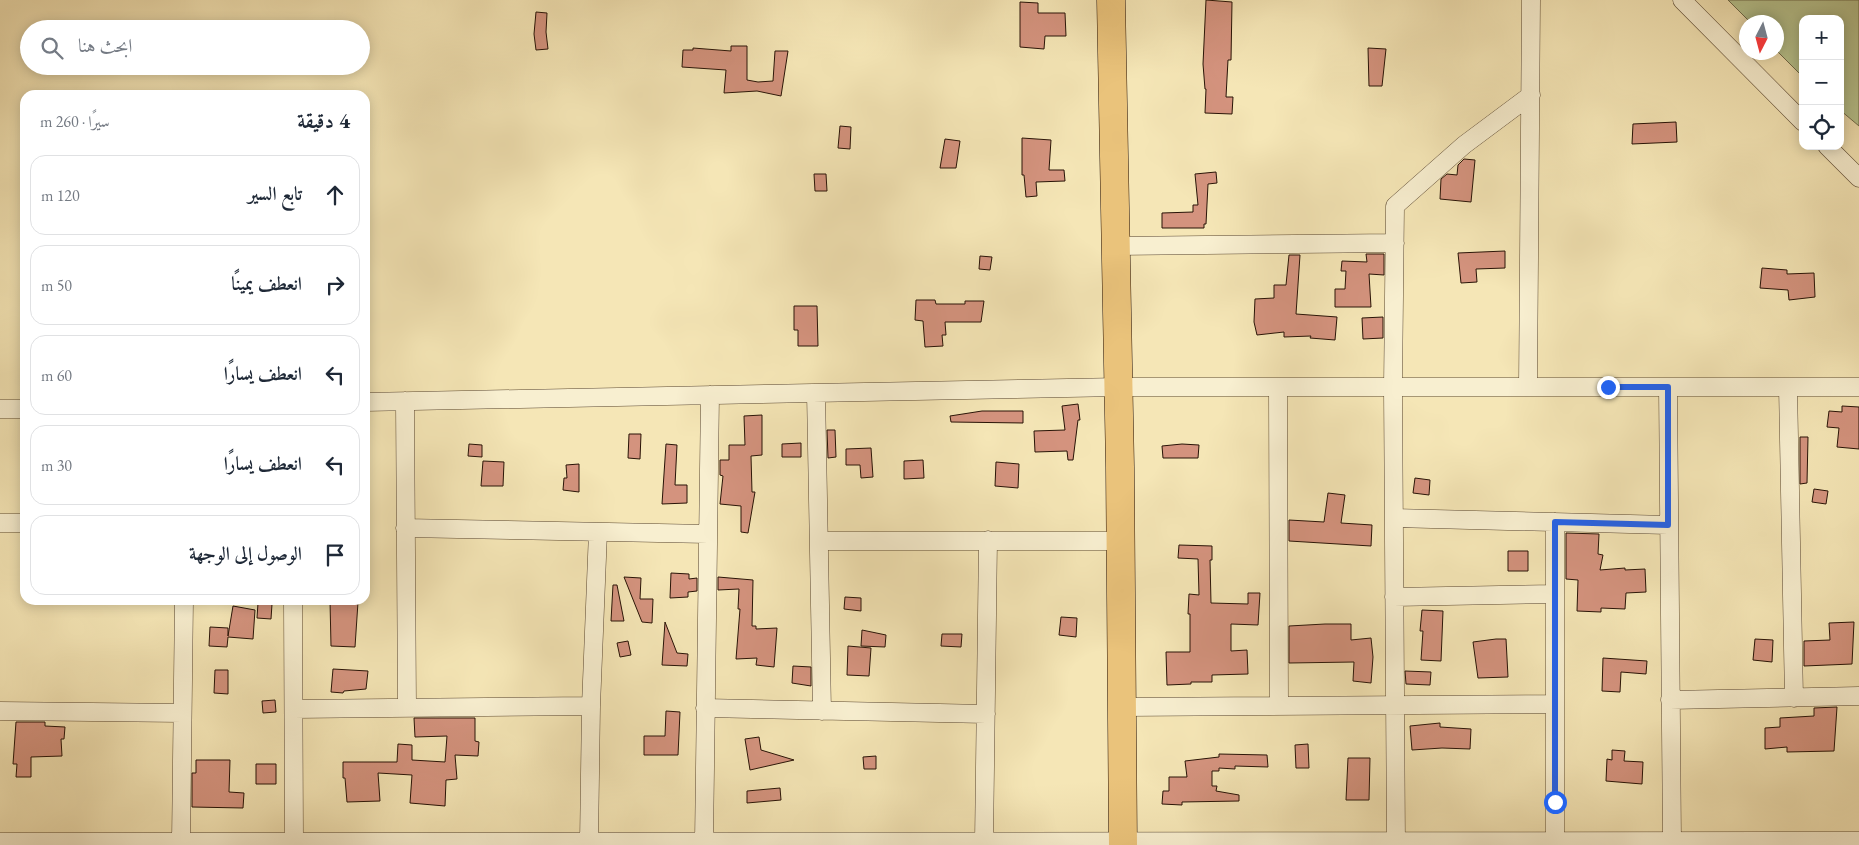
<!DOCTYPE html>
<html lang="ar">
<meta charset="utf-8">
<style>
:root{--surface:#fff;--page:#f6f6f7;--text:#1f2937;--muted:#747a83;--line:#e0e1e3}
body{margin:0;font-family:"EB Garamond",Amiri,serif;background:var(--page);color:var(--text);direction:rtl}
.controls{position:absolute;right:15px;top:15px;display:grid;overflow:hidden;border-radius:10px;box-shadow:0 2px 12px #0003}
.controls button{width:45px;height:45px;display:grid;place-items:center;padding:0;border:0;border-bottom:1px solid var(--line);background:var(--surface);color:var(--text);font:25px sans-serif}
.compass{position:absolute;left:1739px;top:15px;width:45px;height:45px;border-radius:50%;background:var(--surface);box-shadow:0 2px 12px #0003;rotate:186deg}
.stop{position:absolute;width:15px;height:15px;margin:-11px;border:4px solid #2563eb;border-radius:50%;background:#fff}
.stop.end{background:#2563eb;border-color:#fff;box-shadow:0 1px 5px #0008}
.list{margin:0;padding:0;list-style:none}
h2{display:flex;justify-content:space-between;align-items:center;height:65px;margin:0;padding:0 20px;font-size:21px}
h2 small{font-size:16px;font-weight:400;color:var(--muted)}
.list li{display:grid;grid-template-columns:32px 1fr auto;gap:15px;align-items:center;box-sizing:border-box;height:80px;margin:0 10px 10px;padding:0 10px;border:1px solid var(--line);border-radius:15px}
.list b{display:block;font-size:19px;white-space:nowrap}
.list em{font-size:16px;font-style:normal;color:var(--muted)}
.icon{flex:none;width:28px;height:28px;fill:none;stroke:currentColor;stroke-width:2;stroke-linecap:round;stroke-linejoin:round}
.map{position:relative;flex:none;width:1859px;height:845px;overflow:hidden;direction:ltr}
.search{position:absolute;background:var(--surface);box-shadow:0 2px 12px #0003;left:20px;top:20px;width:350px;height:55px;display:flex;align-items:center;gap:12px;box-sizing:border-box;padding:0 18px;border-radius:28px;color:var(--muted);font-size:19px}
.panel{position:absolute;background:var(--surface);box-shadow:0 2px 12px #0003;left:20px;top:90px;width:350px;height:515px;border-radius:15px;direction:rtl}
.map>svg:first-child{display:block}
.green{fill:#b8c691;stroke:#706c4c}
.building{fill:#d4937e;stroke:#281306}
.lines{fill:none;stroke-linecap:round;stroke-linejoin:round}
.street-casing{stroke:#5b4832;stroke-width:19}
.primary-casing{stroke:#281306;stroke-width:29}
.street{stroke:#f8efd0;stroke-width:18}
.primary{stroke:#eac37b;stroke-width:28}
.route{stroke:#2563eb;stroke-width:6}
</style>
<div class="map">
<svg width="1859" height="845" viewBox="0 0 1859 845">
<rect width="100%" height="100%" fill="#f5e6b6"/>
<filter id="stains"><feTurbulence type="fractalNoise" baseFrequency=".004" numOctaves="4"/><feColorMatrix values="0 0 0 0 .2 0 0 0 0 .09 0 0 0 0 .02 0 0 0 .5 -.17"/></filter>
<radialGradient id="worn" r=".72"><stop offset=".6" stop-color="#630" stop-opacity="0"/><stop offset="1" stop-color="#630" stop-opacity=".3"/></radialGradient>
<!-- green -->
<path class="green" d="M1728 0H1859V126L1840 110V19H1803V77L1777 51 1776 22H1750Z"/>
<!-- building -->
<path class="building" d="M1206 0 1232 2 1231 60H1228L1226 97H1233L1232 114 1205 113 1206 89H1205L1203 64Z
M1020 2 1038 3V13H1065L1066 36H1045L1044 49 1020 47Z
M536 12 547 13 546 32 548 49 536 50 534 34Z
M731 46H747V80L758 82 773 81 775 51H788L781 96 757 91 724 93 726 70 682 67 683 50H693V48L731 51Z
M1368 48 1386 49 1382 86H1369Z
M1676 122 1677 142 1632 144 1633 124Z
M840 126 851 127 850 149 838 148Z
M1022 138 1051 140 1049 170H1064L1065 181 1036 182 1037 196 1026 197 1024 175H1022Z
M945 139 960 141 956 168H940Z
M1464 159 1475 160 1471 202 1440 199 1441 179 1447 174 1457 175 1458 165Z
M1216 172 1217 183 1208 184 1206 224H1204V228H1162V213L1193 212V205H1198L1195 174Z
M814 174H826L827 191H815Z
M1505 251V268L1476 269 1477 282 1461 283 1458 253Z
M1366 254H1384V275L1369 274 1371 307H1335V289H1345L1346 271H1341L1342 261 1367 262Z
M1289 255H1300L1296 314 1337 317 1335 340 1310 338 1311 336 1284 337V332L1257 335 1254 322 1255 299 1274 298V285H1286Z
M980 256 992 257 990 270 979 269Z
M1762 268 1787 270V274L1814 273 1815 297 1789 300 1788 290 1760 288Z
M916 300H935L936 304H965V301H984L981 322H945L946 335H942L943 346 925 347 923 321 915 320Z
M794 306H817L818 346H798V330H794Z
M1383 317V338L1363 339 1362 318Z
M1078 404 1080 420H1078L1073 460H1068L1067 451 1035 452 1034 431 1065 430 1062 406Z
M1842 406 1859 407V449L1837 447 1839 428 1827 427 1829 411 1842 412Z
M982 411H1023V423L951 422 950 416Z
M762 415V455L751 456 752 492H755L748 533 741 532V506L720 504 723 476 720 475V460H729V445H745L744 416Z
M827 430H835L836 457 828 458Z
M629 434H641L640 459 628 458Z
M1800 437H1808L1807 483 1800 484Z
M801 443V457H782V444Z
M469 444 482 445V457L468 456Z
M666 444 677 445 675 485H687V503L662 504Z
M1182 444 1199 445 1198 458H1163L1162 446Z
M871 448 873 477 861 478 860 465H846V449Z
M923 460 924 478 904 479V461Z
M483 461 504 462 503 486H481Z
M996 462 1019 464 1018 488 995 486Z
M579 464V492L563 490 564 478H567L566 465Z
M1415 478 1430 480 1429 495 1413 493Z
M1814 489 1828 491 1826 504 1812 502Z
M1328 493 1345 495 1341 523 1372 525 1371 546 1289 541V520L1324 522Z
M1566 533 1599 534 1598 554 1603 555 1600 570 1625 568V570L1645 569 1646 592 1626 593 1625 609 1601 608V612L1577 611 1578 580 1566 579Z
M1179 545 1212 546V560H1210L1211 603 1248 604V593H1260L1258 625 1231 624V651L1247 650 1248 674 1212 675V682H1191V684L1167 685 1166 652H1190V614H1188L1189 594 1199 595 1198 559 1178 558Z
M1508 551H1528V571H1508Z
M671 573 689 574V579L697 578V591L688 592V597L670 598Z
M624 577 641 578 640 599H653L652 623 642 622Z
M718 577 753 580 752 626H756V629L777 628 774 667 756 665 757 658 736 659 740 609H738L739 589 718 590Z
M613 585H617L624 621H611Z
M845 597 861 598V611L844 609Z
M330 601 358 602 355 647 331 646Z
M258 603 272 604 271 619 257 618Z
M233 606 255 610 253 639 228 637 227 647 209 646 210 627 228 628V636Z
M1422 610 1443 611 1441 661 1421 660 1423 631H1420Z
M1061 617 1077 618 1076 637 1059 635Z
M665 622 677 653 688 654 687 666 662 665Z
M1854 622 1852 664 1804 666V641L1830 640 1829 623Z
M1325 624H1351V640L1371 638 1373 657 1371 683 1353 681 1354 662 1289 663V626Z
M862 630 886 635 885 647 861 646Z
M942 634H962L961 647 941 646Z
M1496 639H1506L1508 677 1478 678 1473 642Z
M1755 639 1773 640 1772 662 1753 660Z
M628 641 631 655 620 657 617 643Z
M848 646 871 648 869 676 847 675Z
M1603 658 1647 661 1646 674 1621 672 1620 692 1602 691Z
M793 666 811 667V686L792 683Z
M333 669 368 671 366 689 344 691 343 693 331 692Z
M215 670H228V694L214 693Z
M1405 671 1431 672 1430 685 1406 684Z
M275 700 276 712 263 713 262 701Z
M1837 707 1834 751 1787 752V747L1765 749V728L1780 727V718L1814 716V708Z
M666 711 680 712 678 755H644V736H665Z
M414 718H475V741L479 742 478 756 455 755 457 779 446 780 445 806 410 803 412 775 378 773 380 801 347 802 345 778H343V762H397L398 744 412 745V760L445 762 447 736 415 737Z
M16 722H45V726L65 727 64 739H61L62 756 31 757V777H16L17 764H13Z
M1440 723V727L1471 729 1470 749 1442 748 1412 750 1410 726Z
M759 737 761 750 794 760 750 770 745 739Z
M1308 744 1309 768H1296L1295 745Z
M1612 750 1625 751 1624 761 1643 762 1642 784 1606 781 1607 759 1612 760Z
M1219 754 1267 755 1268 767 1235 766V769L1219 768V771H1212V786H1217L1216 791 1239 795V801L1182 802V805L1162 804 1163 791H1169V777H1187L1185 761 1219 757Z
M876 756V769H864L863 757Z
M1348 758H1370L1369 800H1346Z
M196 760H230L229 792 244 793 243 808 192 807V773H196Z
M256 764H276V784H256Z
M780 788 781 800 747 803V791Z"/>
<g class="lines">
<defs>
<path id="street" d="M1682 0 1803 122
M1827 146 1859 178
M1116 246 1395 243
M1278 387 1279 706
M1528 387 1531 0
M1668 387 1672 841
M1788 387 1794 698
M816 393 822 711
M405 401 407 708
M365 402 1119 387H1859
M0 409H25
M1394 518 1668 525
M1555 522V842
M0 523H25
M405 528 708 534
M819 541H1121
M1394 597 1555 594
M293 600 294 842
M1670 700 1859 696
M1122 707 1555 704
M705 708 986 714
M294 709 591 706
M0 711 182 713
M0 842 1859 841
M181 842 184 600
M589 842 591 706 598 532
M704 842 710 395
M984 842 988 540
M1396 845 1393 387 1395 206 1464 145 1531 95"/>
<path id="primary" d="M1111 0 1120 467 1123 845"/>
</defs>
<!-- street casing -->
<use href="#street" class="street-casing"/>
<!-- primary casing -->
<use href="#primary" class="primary-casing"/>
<!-- street -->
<use href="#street" class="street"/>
<!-- primary -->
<use href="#primary" class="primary"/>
</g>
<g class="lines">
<!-- route -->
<path class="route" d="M1555 802V522L1668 525V387H1608"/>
</g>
<rect width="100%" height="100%" filter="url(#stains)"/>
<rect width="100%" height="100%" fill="url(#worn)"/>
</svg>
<div class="controls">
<button>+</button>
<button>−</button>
<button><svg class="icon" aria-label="locate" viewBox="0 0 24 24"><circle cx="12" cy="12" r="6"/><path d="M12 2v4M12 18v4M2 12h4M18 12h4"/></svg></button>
</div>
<svg class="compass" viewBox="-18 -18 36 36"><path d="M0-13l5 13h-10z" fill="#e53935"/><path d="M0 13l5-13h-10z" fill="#747a83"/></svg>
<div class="stop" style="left:1555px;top:802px"></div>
<div class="stop end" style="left:1608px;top:387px"></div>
<div class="search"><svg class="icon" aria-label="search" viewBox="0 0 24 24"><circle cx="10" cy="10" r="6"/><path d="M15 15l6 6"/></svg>ابحث هنا</div>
<section class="panel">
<h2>4 دقيقة<small>سيرًا · 260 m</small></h2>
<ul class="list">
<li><svg class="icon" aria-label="ahead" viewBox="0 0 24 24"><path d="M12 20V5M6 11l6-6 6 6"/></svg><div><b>تابع السير</b></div><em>120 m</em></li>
<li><svg class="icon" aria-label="right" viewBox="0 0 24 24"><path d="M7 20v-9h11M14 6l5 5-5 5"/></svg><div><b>انعطف يمينًا</b></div><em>50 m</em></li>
<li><svg class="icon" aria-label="left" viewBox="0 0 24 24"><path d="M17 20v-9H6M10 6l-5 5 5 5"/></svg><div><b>انعطف يسارًا</b></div><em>60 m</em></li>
<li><svg class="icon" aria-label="left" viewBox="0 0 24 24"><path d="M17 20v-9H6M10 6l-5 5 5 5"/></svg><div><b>انعطف يسارًا</b></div><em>30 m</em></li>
<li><svg class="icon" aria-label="arrive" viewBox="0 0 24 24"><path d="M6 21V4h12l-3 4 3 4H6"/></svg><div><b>الوصول إلى الوجهة</b></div></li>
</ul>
</section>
</div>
